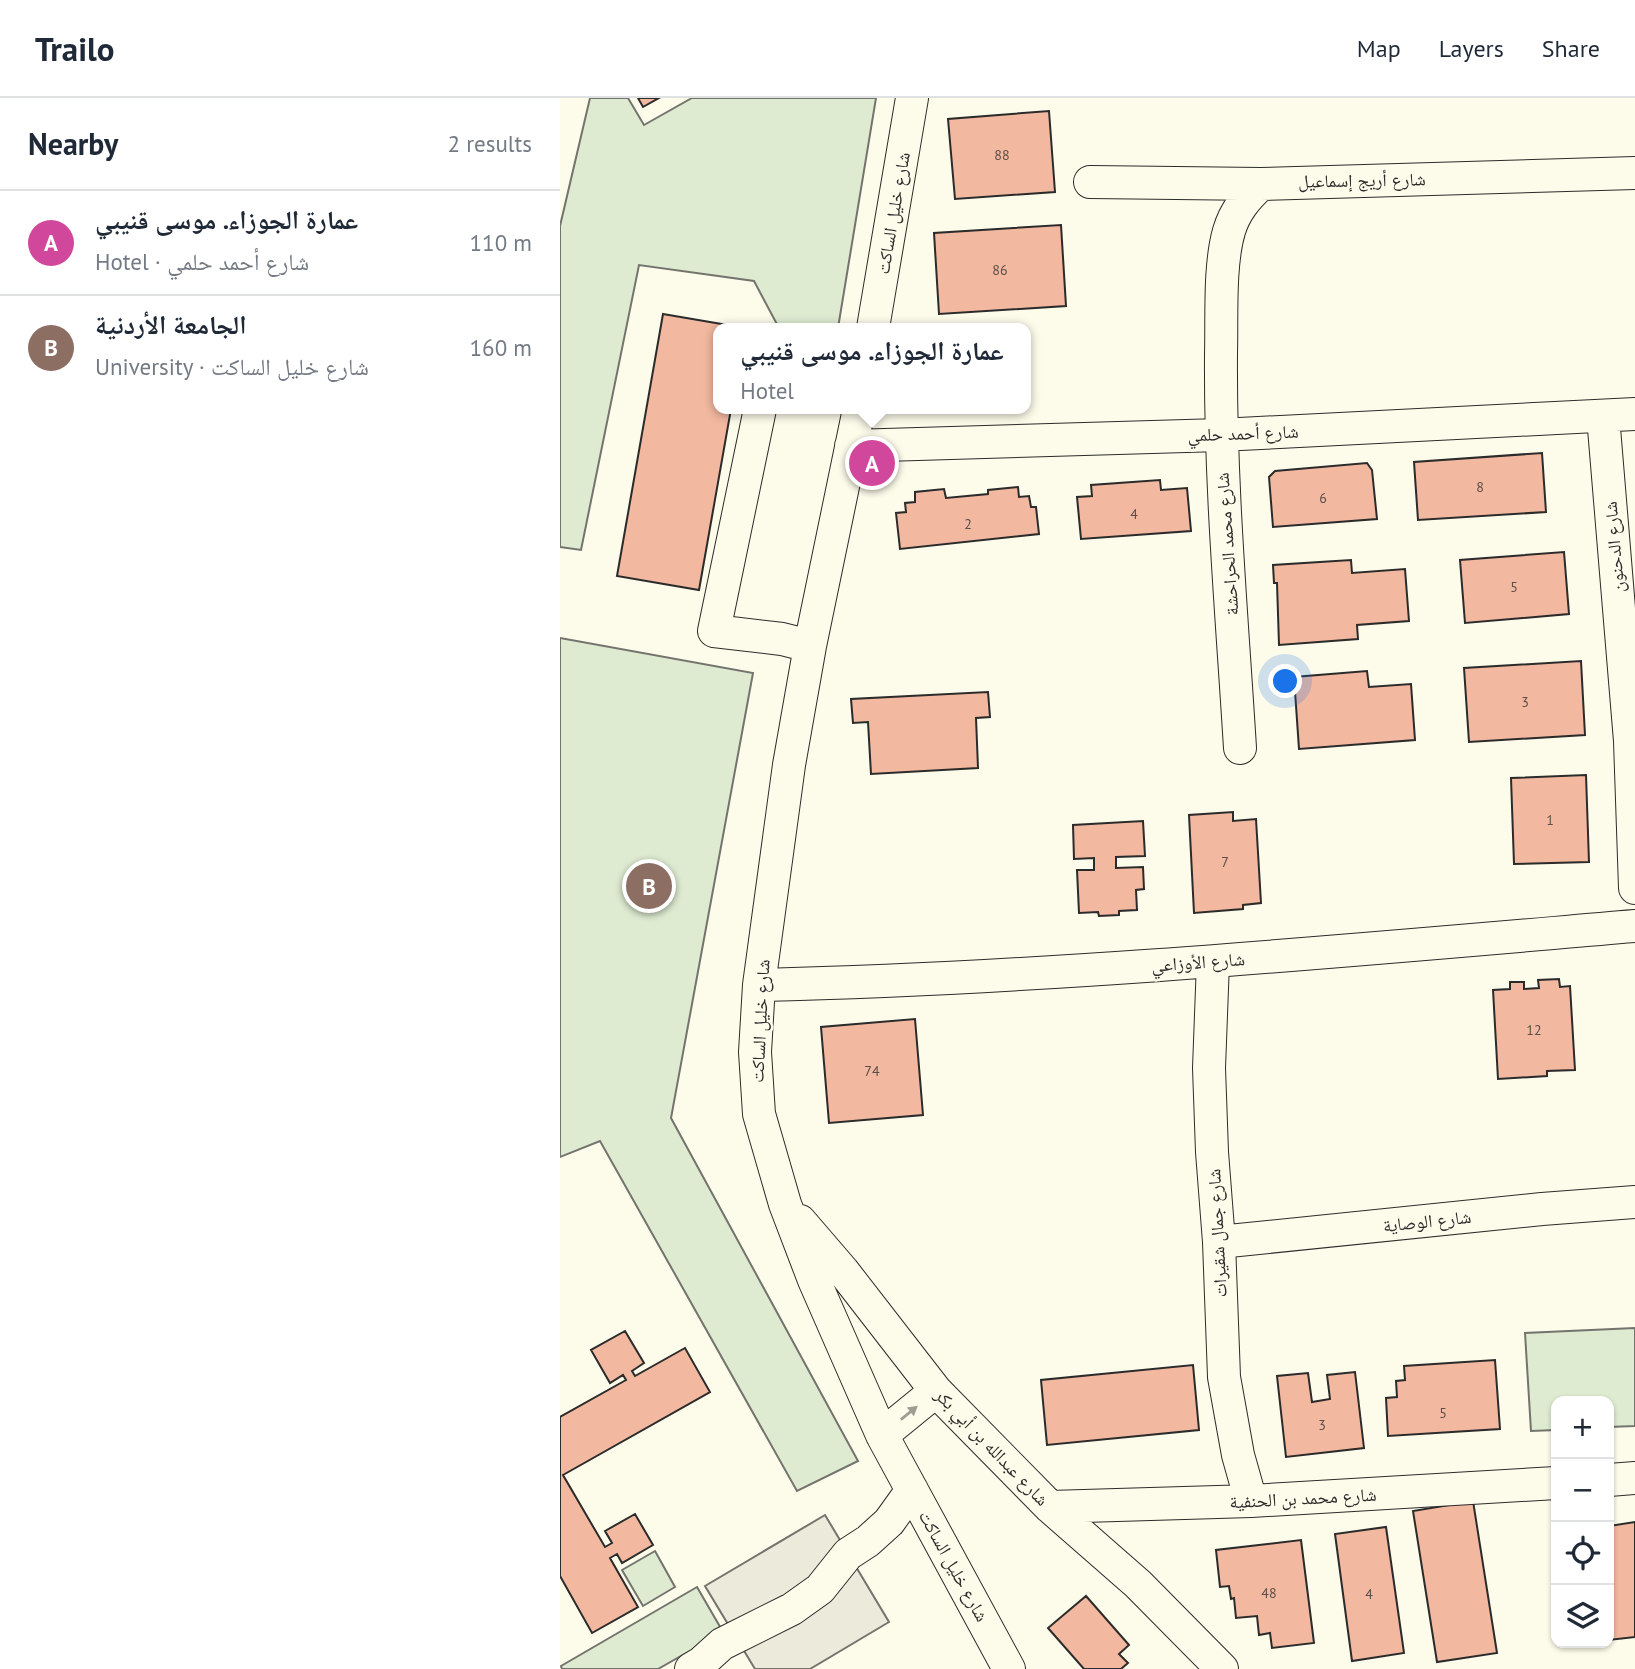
<!DOCTYPE html>
<meta charset="utf-8">
<style>
:root{--surface:#fff;--page:#f2f2f3;--text:#1f2937;--muted:#747a83;--line:#e0e1e3;--accent:#c62828}
body{margin:0;font-family:"PT Sans","Noto Naskh Arabic",sans-serif;background:var(--page);color:var(--text)}
.controls{position:absolute;right:21px;bottom:21px;display:grid;overflow:hidden;border-radius:14px;box-shadow:0 2px 5px #0004}
.controls button{width:63px;height:63px;display:grid;place-items:center;padding:0;border:0;border-bottom:2px solid var(--line);background:var(--surface);color:var(--text);font:35px sans-serif}
.you{position:absolute;left:726px;top:584px;width:24px;height:24px;margin:-18px;border:5px solid #fff;border-radius:50%;background:#1a73e8;box-shadow:0 0 0 10px #1a73e833}
.badge{display:grid;place-items:center;width:46px;height:46px;border-radius:50%;background:var(--accent);color:#fff;font-size:23px;font-weight:700}
.pin{position:absolute;translate:-50% -50%;border:4px solid #fff;box-shadow:0 2px 7px #0006}
.popup{position:absolute;left:153px;top:225px;width:318px;height:91px;box-sizing:border-box;display:grid;place-content:center;border-radius:14px;background:var(--surface);filter:drop-shadow(0 2px 5px #0005);font-size:23px;white-space:nowrap;color:var(--muted)}
.popup b{font-size:26px;color:var(--text)}
.popup::after{content:'';position:absolute;left:50%;top:100%;margin-left:-14px;border:14px solid transparent;border-top-color:var(--surface)}
.list{margin:0;padding:0;list-style:none}
h2{display:flex;justify-content:space-between;align-items:center;height:91px;margin:0;padding:0 28px;font-size:30px}
h2 small{font-size:23px;font-weight:400;color:var(--muted)}
.list li{display:grid;grid-template-columns:46px 1fr auto;gap:21px;align-items:center;box-sizing:border-box;height:105px;padding:0 28px;border-top:2px solid var(--line)}
.list b{display:block;font-size:26px;white-space:nowrap}
.list p{margin:0;font-size:23px;white-space:nowrap;color:var(--muted)}
.list em{font-size:23px;font-style:normal;color:var(--muted)}
.icon{flex:none;width:38px;height:38px;fill:none;stroke:currentColor;stroke-width:2;stroke-linecap:round;stroke-linejoin:round}
.map{position:relative;flex:none;width:1075px;height:1571px;overflow:hidden}
header{display:flex;align-items:center;gap:42px;box-sizing:border-box;height:98px;padding:0 35px;background:var(--surface);border-bottom:2px solid var(--line)}
header strong{font-size:33px}
nav{display:flex;gap:38px;margin-inline-start:auto;font-size:24px}
main{display:flex}
aside{flex:1;background:var(--surface)}
.map>svg:first-child{display:block}
.green{fill:#deebd1;stroke:#74746e;stroke-width:2}
.parking{fill:#eceadb;stroke:#74746e;stroke-width:2}
.building{fill:#f2b8a0;stroke:#2b2b2b;stroke-width:2}
.lines{fill:none;stroke-linecap:round;stroke-linejoin:round}
.minor-casing{stroke:#2b2b2b;stroke-width:34}
.minor{stroke:#fdfbea;stroke-width:32}
.oneway{fill:#9e9d94}
.labels{text-anchor:middle;dominant-baseline:central;stroke-width:5;stroke-linejoin:round;paint-order:stroke}
.number-label{font-size:14px;fill:#5d4e48}
.street-label{font-size:18px;fill:#2b2b2b;stroke:#fdfbea}
</style>
<header>
<strong>Trailo</strong>
<nav><a>Map</a><a>Layers</a><a>Share</a></nav>
</header>
<main>
<aside>
<h2>Nearby<small>2 results</small></h2>
<ul class="list">
<li><span class="badge" style="background:#d1479c">A</span><div><b>عمارة الجوزاء. موسى قنيبي</b><p>Hotel · شارع أحمد حلمي</p></div><em>110 m</em></li>
<li><span class="badge" style="background:#8d6e63">B</span><div><b>الجامعة الأردنية</b><p>University · شارع خليل الساكت</p></div><em>160 m</em></li>
</ul>
</aside>
<div class="map">
<svg width="1075" height="1571" viewBox="0 0 1075 1571">
<rect width="100%" height="100%" fill="#fdfbea"/>
<!-- green -->
<path class="green" d="M30 0H68L84 27 132 0H316L278 230H219L194 183 79 167 21 452 0 449V128Z
M0 540 193 575 111 1020 298 1363 237 1393 40 1043 0 1059Z
M1075 1230V1328L1049 1329V1303H996V1332L971 1333 965 1235Z
M95 1453 115 1489 83 1508 62 1472Z
M137 1489 163 1534 98 1571H2L1 1568Z"/>
<!-- parking -->
<path class="parking" d="M265 1417 329 1524 250 1571H195L145 1488Z"/>
<!-- building -->
<path class="building" d="M78 0H99L83 9Z
M489 13 495 94 395 101 388 21Z
M501 127 506 208 379 216 374 135Z
M103 216 185 230H158V311H171L139 492 57 478Z
M982 355 986 414 858 422 854 364Z
M807 365 812 372 817 421 713 429 709 379 715 373Z
M600 382 601 392 627 390 631 433 521 441 517 399 532 398 531 387Z
M458 389 459 399 469 398 471 409H476L479 436 340 451 336 415 346 414 345 405 355 404V394L384 391 386 400 428 396V392Z
M1004 454 1009 516 905 525 900 462Z
M791 462 792 475 845 471 849 523 797 527 798 541 719 547 717 485H714L713 467Z
M1021 563 1025 637 909 644 904 570Z
M807 573 809 589 851 586 855 642 739 651 734 579Z
M428 594 430 619 416 620 418 670 311 676 308 624 293 625 291 601Z
M1026 677 1029 764 954 766 951 680Z
M673 714V723L696 721 701 805 683 807V811L634 815 629 717Z
M583 723 585 758 556 759V770L583 769 584 791 576 792 577 812 559 813V817L539 818 538 814 519 815 517 772H534V760L514 761 513 727Z
M999 881 1000 889 1010 888 1015 972 987 973V978L938 981 933 892 950 891V884H964V891L979 890 978 882Z
M355 921 363 1017 269 1025 261 929Z
M65 1233 84 1265 72 1273 75 1278 125 1250 150 1294 3 1377 45 1449 52 1445 45 1433 75 1416 93 1447 62 1465 57 1456 50 1460 78 1509 32 1535 0 1478V1319L66 1282 63 1277 50 1285 31 1252Z
M935 1262 940 1331 828 1338 826 1300 837 1299 836 1283 845 1282 844 1268Z
M633 1267 639 1332 487 1347 481 1282Z
M795 1274 804 1350 726 1359 717 1278 748 1275 752 1304 770 1301 767 1277Z
M913 1403 937 1555 877 1564 853 1413Z
M1075 1424V1539L1049 1542V1428Z
M826 1429 844 1555 792 1563 775 1436Z
M741 1442 754 1545 712 1550 710 1535 699 1537 697 1518 676 1520 674 1500 671 1501 669 1488 660 1489 656 1452Z
M526 1498 569 1547 559 1556 568 1565 561 1571H524L488 1530Z"/>
<g class="lines">
<defs>
<path id="minor" d="M530 84 701 86 1075 75
M313 230 352 0
M200 311 154 533 222 541 250 548
M299 311 250 548 229 667 199 887 195 954 199 1016 225 1106 254 1182 322 1337 449 1571
M1043 318 1070 643 1075 790
M291 348 660 337 1075 316
M680 650C672 519 660 387 661 256 662 220 659 167 669 133 675 113 686 100 701 86
M653 864 649 970 652 1054 659 1144 664 1279 678 1357 691 1403
M199 887C492 880 783 853 1075 828
M240 1123 283 1173 376 1293 490 1409 578 1486 662 1571
M659 1144 982 1111 1075 1104
M322 1337 376 1293
M1049 1382 1075 1380
M490 1409 691 1403 996 1385
M131 1571 141 1565 162 1546 232 1511 260 1491 288 1456 308 1443 329 1424 352 1392"/>
</defs>
<!-- minor casing -->
<use href="#minor" class="minor-casing"/>
<!-- minor -->
<use href="#minor" class="minor"/>
</g>
<!-- one-way arrows -->
<defs><path id="oneway-solid" d="M-6-.8H1V-3.2L6.5 0L1 3.2V.8H-6Z" transform="scale(1.75)"/></defs>
<use class="oneway" href="#oneway-solid" transform="translate(349 1315) rotate(-39)"/>
<g class="labels">
<!-- number labels -->
<g class="number-label">
<text x="442" y="57">88</text>
<text x="440" y="172">86</text>
<text x="920" y="389">8</text>
<text x="763" y="400">6</text>
<text x="574" y="416">4</text>
<text x="408" y="426">2</text>
<text x="954" y="489">5</text>
<text x="965" y="604">3</text>
<text x="990" y="722">1</text>
<text x="665" y="764">7</text>
<text x="974" y="932">12</text>
<text x="312" y="973">74</text>
<text x="883" y="1315">5</text>
<text x="762" y="1327">3</text>
<text x="709" y="1495">48</text>
<text x="809" y="1496">4</text>
</g>
<!-- street labels -->
<g class="street-label">
<text transform="translate(802 82) rotate(-1)">شارع أريج إسماعيل</text>
<text transform="translate(333 115) rotate(-80)">شارع خليل الساكت</text>
<text transform="translate(683 335) rotate(-2)">شارع أحمد حلمي</text>
<text transform="translate(667 446) rotate(-94)">شارع محمد الحراحشة</text>
<text transform="translate(1054 449) rotate(-95)">شارع الدحنون</text>
<text transform="translate(638 864) rotate(-4)">شارع الأوزاعي</text>
<text transform="translate(200 923) rotate(-87)">شارع خليل الساكت</text>
<text transform="translate(867 1123) rotate(-6)">شارع الوصاية</text>
<text transform="translate(657 1135) rotate(-93)">شارع جمال شقيرات</text>
<text transform="translate(432 1349) rotate(46)">شارع عبدالله بن أبي بكر</text>
<text transform="translate(743 1400) rotate(-3)">شارع محمد بن الحنفية</text>
<text transform="translate(394 1468) rotate(61)">شارع خليل الساكت</text>
</g>
</g>
</svg>
<div class="controls">
<button>+</button>
<button>−</button>
<button><svg class="icon" aria-label="locate" viewBox="0 0 24 24"><circle cx="12" cy="12" r="6"/><path d="M12 2v4M12 18v4M2 12h4M18 12h4"/></svg></button>
<button><svg class="icon" aria-label="layers" viewBox="0 0 24 24"><path d="M12 4l9 5-9 5-9-5zM3 14l9 5 9-5"/></svg></button>
</div>
<div class="you"></div>
<div class="pin badge" style="left:312px;top:365px;background:#d1479c">A</div>
<div class="popup"><b>عمارة الجوزاء. موسى قنيبي</b>Hotel</div>
<div class="pin badge" style="left:89px;top:788px;background:#8d6e63">B</div>
</div>
</main>
